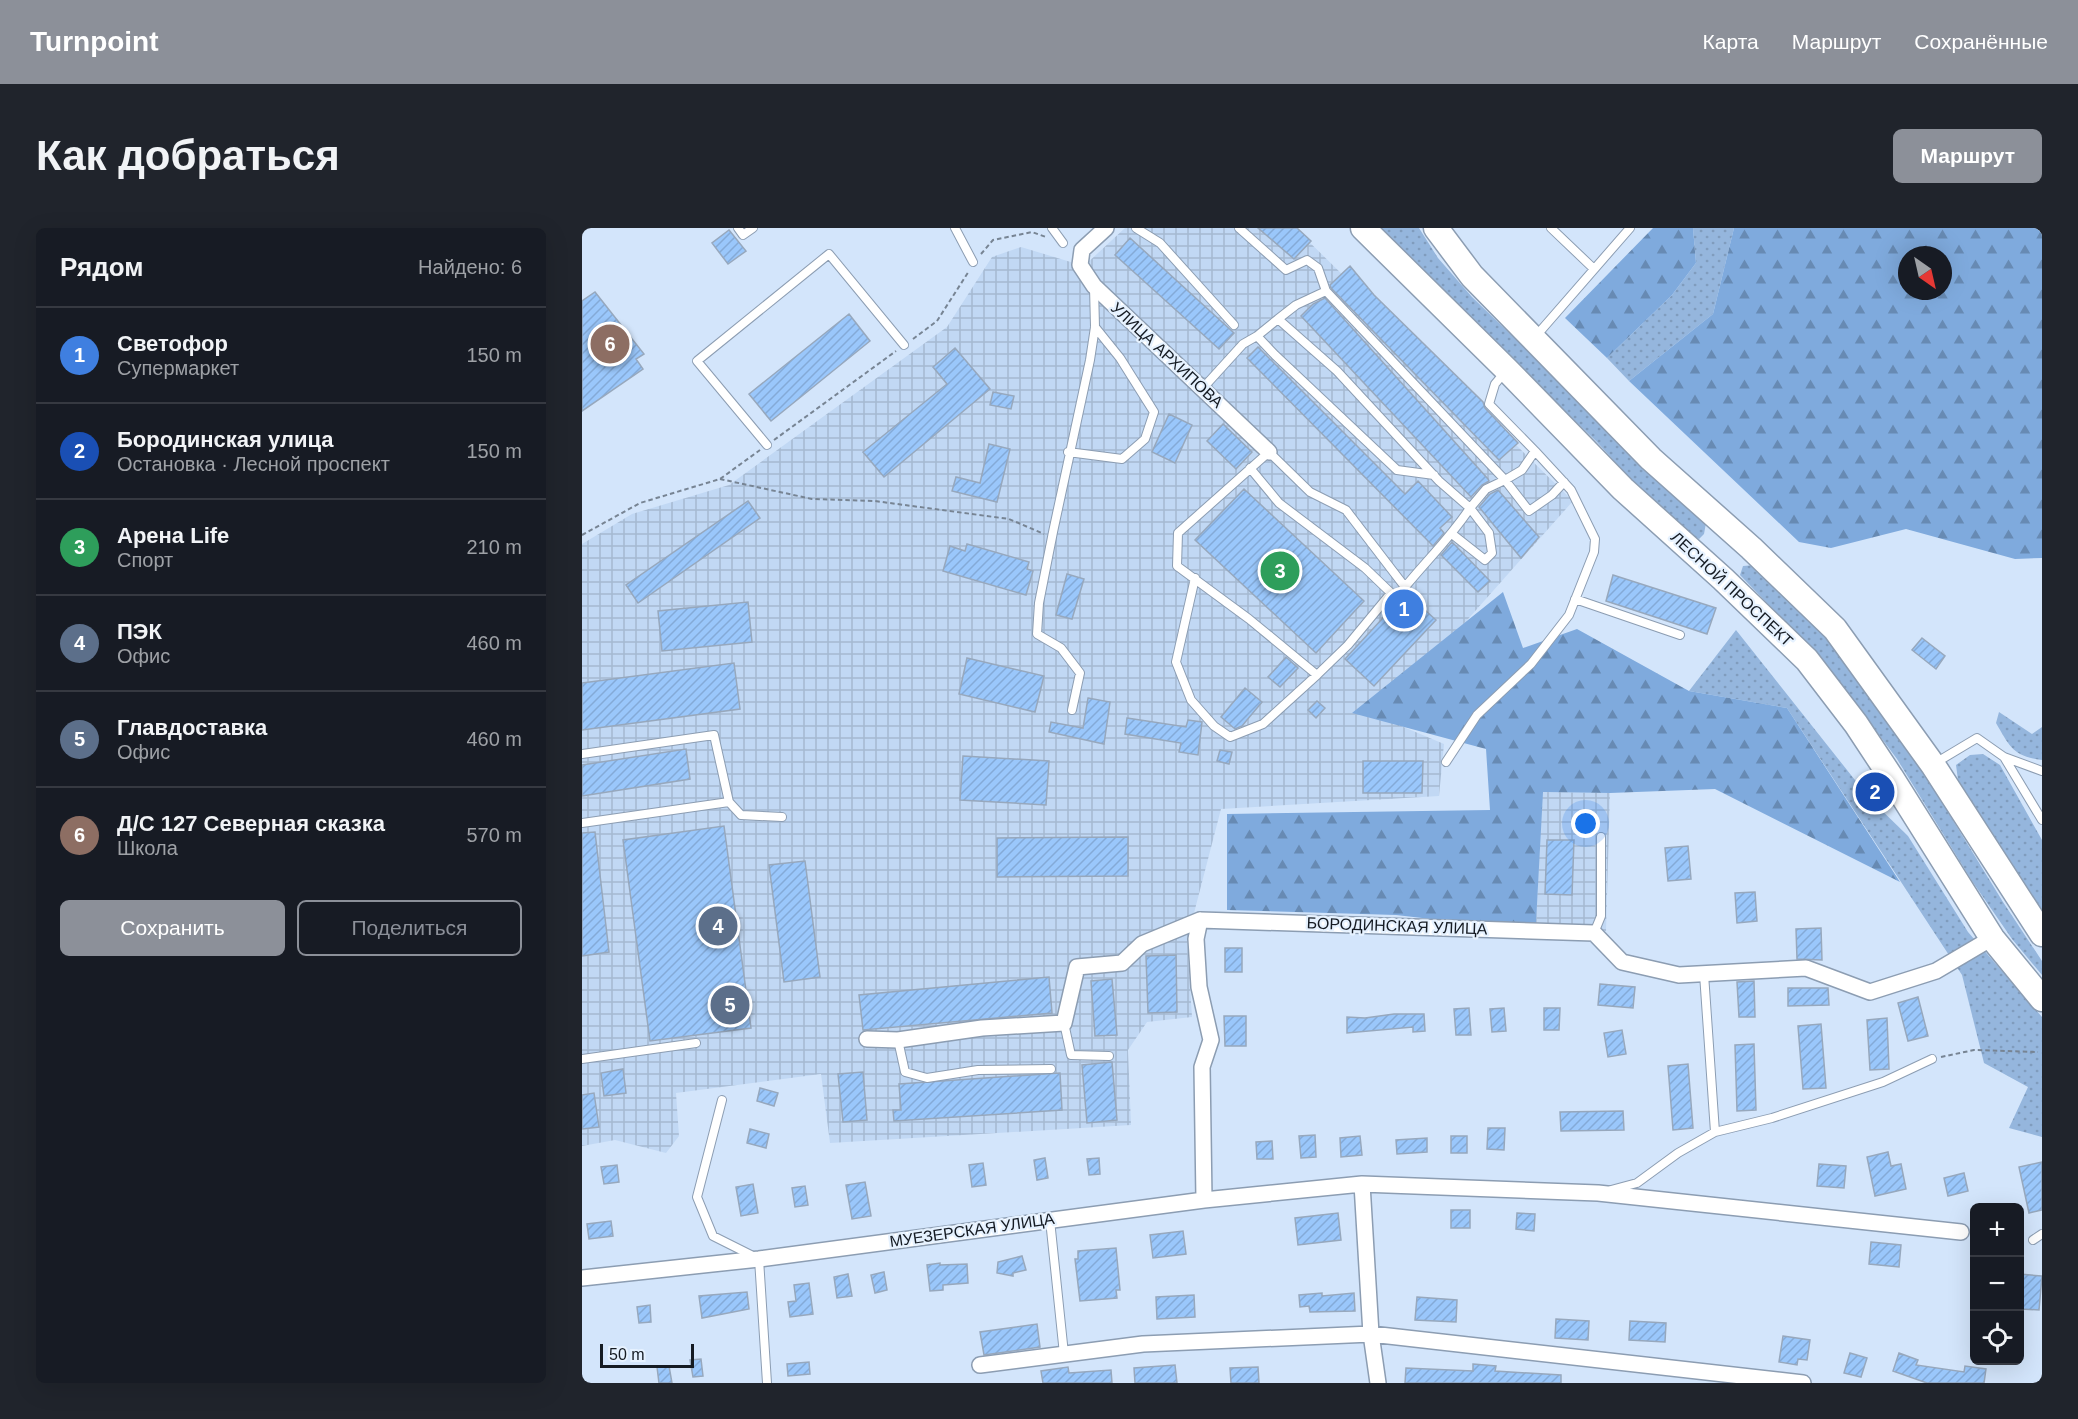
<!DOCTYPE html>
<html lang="ru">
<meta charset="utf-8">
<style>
:root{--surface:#171b24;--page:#20242c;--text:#f1f3f6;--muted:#9ea1a6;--line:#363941;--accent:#8c9099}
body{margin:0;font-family:Arial,sans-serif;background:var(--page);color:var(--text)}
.controls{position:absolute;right:18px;bottom:18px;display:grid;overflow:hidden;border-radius:9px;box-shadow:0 6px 24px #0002}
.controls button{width:54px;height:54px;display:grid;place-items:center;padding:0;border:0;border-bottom:2px solid var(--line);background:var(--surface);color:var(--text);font:30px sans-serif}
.compass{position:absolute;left:1316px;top:18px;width:54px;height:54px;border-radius:50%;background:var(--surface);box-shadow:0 6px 24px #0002;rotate:146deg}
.scale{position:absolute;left:18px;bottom:15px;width:94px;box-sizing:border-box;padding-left:6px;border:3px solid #151b23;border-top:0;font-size:16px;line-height:21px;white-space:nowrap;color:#151b23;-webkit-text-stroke:4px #e6f2ff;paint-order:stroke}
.you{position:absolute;left:1004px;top:596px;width:21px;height:21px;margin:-15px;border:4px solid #fff;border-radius:50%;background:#1a73e8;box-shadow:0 0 0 9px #1a73e833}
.badge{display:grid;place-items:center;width:39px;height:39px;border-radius:50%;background:var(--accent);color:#fff;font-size:20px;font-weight:700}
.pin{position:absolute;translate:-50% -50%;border:3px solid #fff;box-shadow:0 2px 6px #0006}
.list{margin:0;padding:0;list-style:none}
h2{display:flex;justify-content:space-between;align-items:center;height:78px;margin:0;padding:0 24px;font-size:26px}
h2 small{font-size:20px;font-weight:400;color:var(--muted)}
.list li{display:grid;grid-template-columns:39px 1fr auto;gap:18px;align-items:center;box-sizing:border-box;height:96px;padding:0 24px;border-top:2px solid var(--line)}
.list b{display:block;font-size:22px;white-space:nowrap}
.list p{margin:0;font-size:20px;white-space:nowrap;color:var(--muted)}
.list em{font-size:20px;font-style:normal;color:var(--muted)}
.actions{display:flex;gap:12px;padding:18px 24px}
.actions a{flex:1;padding:14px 0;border:2px solid var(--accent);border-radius:9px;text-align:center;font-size:21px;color:var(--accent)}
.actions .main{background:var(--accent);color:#fff}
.icon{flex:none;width:33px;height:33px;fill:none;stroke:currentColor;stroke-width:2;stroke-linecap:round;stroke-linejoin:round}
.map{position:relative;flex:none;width:1460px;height:1155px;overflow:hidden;border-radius:9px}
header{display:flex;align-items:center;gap:36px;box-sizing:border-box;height:84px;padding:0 30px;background:var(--accent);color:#fff}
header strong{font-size:28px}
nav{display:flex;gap:33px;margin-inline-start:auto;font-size:21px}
.intro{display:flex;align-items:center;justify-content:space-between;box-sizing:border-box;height:144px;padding:0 36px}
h1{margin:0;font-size:42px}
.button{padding:15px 27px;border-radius:9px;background:var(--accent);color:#fff;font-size:21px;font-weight:700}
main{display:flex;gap:36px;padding:0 36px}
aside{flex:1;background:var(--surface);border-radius:9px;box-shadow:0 6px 24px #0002}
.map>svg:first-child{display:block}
.industrial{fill:url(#industrial-grid)}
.grass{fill:url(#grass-dots)}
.forest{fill:url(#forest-firs);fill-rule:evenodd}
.building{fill:url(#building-hatch);stroke:#97a8bd;stroke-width:1.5}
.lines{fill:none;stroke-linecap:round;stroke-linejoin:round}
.service-casing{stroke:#8c9db2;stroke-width:10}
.minor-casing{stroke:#8c9db2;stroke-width:18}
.primary-casing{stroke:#8c9db2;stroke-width:27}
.path{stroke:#778493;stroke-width:2;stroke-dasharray:4.5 3;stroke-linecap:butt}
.service{stroke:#fff;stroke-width:8}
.minor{stroke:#fff;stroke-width:15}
.primary{stroke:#fff;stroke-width:24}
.labels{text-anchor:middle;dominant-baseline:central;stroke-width:4.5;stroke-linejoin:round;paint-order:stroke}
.street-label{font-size:16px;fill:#151b23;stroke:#e6f2ff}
</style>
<header>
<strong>Turnpoint</strong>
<nav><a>Карта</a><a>Маршрут</a><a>Сохранённые</a></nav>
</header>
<div class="intro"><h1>Как добраться</h1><a class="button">Маршрут</a></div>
<main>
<aside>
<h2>Рядом<small>Найдено: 6</small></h2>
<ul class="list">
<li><span class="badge" style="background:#3f7fe0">1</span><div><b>Светофор</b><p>Супермаркет</p></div><em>150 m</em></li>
<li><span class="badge" style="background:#1a4fb4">2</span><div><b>Бородинская улица</b><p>Остановка · Лесной проспект</p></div><em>150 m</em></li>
<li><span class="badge" style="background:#2e9e5b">3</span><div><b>Арена Life</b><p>Спорт</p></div><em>210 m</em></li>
<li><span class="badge" style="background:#5c6f8a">4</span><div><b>ПЭК</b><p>Офис</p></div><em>460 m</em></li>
<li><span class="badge" style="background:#5c6f8a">5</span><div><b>Главдоставка</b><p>Офис</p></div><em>460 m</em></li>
<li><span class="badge" style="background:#8d6e63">6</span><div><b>Д/С 127 Северная сказка</b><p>Школа</p></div><em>570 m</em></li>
</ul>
<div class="actions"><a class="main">Сохранить</a><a>Поделиться</a></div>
</aside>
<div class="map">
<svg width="1460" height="1155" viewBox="0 0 1460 1155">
<defs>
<pattern id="industrial-grid" width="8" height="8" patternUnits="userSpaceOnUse" patternTransform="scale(1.5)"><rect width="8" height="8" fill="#c1d8f4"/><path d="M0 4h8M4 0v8" fill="none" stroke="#a5b9d1"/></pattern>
<pattern id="grass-dots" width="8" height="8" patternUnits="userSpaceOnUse" patternTransform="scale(1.5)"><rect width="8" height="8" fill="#95b6dd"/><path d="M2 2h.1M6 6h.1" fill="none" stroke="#809cbd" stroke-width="1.8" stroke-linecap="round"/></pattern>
<pattern id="forest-firs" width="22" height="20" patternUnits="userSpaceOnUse" patternTransform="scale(1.5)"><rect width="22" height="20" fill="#7faadd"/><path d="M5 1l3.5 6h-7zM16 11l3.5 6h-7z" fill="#678ab3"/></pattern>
<pattern id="building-hatch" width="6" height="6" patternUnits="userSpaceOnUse" patternTransform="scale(1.5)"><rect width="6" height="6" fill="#9ac7fb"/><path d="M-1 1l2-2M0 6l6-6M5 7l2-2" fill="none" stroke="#84aad7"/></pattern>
</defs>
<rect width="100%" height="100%" fill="#d3e5fb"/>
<!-- industrial -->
<path class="industrial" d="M543 0H713L991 273 879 399 786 484 862 516 857 568 639 581 605 712 610 789 565 794 546 822 549 897 248 915 239 846 94 865 97 908 84 925 33 912 0 918V316L50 286 147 257 365 99 410 29 439 19 502 38Z
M960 564 1028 565 1024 703 954 695Z"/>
<!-- grass -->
<path class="grass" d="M792 0H837L856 30 890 69 1124 295 1122 306 1117 311 1107 306 1054 257 1014 213Z
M1111 0H1152L1131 86 1047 153 1025 130 1090 67 1114 35Z
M1173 337 1256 423 1331 527 1421 674 1460 733V747L1430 711 1390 653 1315 531 1244 436 1158 347 1161 338Z
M1154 402 1288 571 1326 608 1386 704 1460 789V909L1427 900 1446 859 1402 835 1380 747 1205 480 1107 463Z
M1417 484 1450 506 1460 499V532C1431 528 1428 519 1414 495Z
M1401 526 1418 537 1460 612V682L1376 552 1374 537 1388 527Z"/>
<!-- forest -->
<path class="forest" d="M1071 0H1111L1114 35 1090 67 1025 130 983 90Z
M1152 0H1460V330L1433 331 1324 301 1249 320 1217 314 1047 153 1131 86ZM1325 27H1361V63H1325Z
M921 364 941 420 995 401 1107 463 1205 480 1318 654 1133 561 1028 565 961 564 954 695 875 694 814 687 645 682V586L908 582 904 521 770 485Z"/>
<!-- building -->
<path class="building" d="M676 0H715L729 13 712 31Z
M147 2 164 23 146 36 130 15Z
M548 10 652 105 637 121 533 27Z
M768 38 792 67 901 174 903 180 936 215 917 232 749 60 748 57Z
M13 64 62 126 54 131 61 141 0 183V73Z
M743 70 906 251 907 253 900 257 889 269 719 88 731 76Z
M267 86 288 113 189 193 167 166Z
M676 119 823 266 836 253 870 289 858 300 862 305 851 318 665 130Z
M373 120 408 161 302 249 281 224 365 156 351 139Z
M411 164 432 168 429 181 408 177Z
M587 186 610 197 593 235 570 224Z
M641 196 670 224 654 241 625 213Z
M407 216 428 221 415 274 370 263 374 249 398 255Z
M662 261 782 373 734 425 613 312Z
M916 262 957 309 939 330 897 279 908 266Z
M166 273 178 290 56 375 44 357Z
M870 314 908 353 896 364 859 327Z
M385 316 447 334 445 341 451 343 444 367 361 343 368 318 383 323Z
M485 346 502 351 490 391 474 387Z
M1031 347 1134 380 1125 406 1024 373Z
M824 365 854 392 792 458 763 431Z
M166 374 170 414 80 423 76 383Z
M1340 410 1363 428 1354 441 1330 422Z
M704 429 716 440 698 459 686 449Z
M385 430 462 448 453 484 377 466Z
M152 435 158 481 0 502V455Z
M663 460 680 474 660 498 653 501 639 489Z
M506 470 528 474 522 516 467 504 469 494 501 500Z
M735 473 743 480 734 490 726 482Z
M545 490 604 499 606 492 620 494 616 527 597 524 599 515 543 506Z
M104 521 108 551 0 568V537Z
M638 522 650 524 647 536 635 533Z
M381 528 467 533 464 577 378 572Z
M781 533H841L840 565H781Z
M142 598 169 800 68 813 41 612Z
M13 604 27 724 0 728V605Z
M546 609V648L415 649V610Z
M965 612H992L990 667 963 666Z
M1106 618 1109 651 1086 653 1083 620Z
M223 633 238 749 202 754 187 637Z
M1173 664 1175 693 1155 695 1153 665Z
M1239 700 1240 732 1215 731 1214 701Z
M643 720H660V744H643Z
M594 727 595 784 566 785 564 728Z
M467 749 470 785 281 802 277 767Z
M530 751 535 807 513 808 509 753Z
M1172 753 1173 789H1157L1155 754Z
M1018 756 1053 759 1051 780 1016 777Z
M1206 760H1246L1247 777 1206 778Z
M1336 769 1346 808 1326 813 1316 775Z
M887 780 889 807H874L872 781Z
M922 780 924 803 910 804 908 781Z
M962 780H978L977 802H962Z
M812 786H842L843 803 831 804V799L765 805V789L783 790Z
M642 788H664V818H643Z
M1305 790 1307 841 1288 842 1285 792Z
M1239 796 1244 860 1221 861 1216 798Z
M1040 802 1044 826 1026 829 1022 805Z
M1172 816 1174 882 1155 883 1153 817Z
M530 834 535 892 505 895 500 837Z
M1106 836 1111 900 1091 902 1086 838Z
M41 841 44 865 22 868 19 845Z
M281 844 285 892 261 894 256 846Z
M478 845 480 882 312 893 311 882H319L317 856Z
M178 860 196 865 192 878 175 873Z
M12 865 17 899 0 901V867Z
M1041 883 1042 902 979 903 978 884Z
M906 900H923L922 922 905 921Z
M168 901 187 906 184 920 165 915Z
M733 907 734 929 719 930 717 908Z
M778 908 780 927 759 929 758 910Z
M869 908H885V925H869Z
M845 910V924L815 926 814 912Z
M690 913 691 931H675L674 914Z
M1306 924 1309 938 1319 936 1324 961 1293 968 1285 929Z
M463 930 466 950 455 952 452 932Z
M517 930 518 946 507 947 505 931Z
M1460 934V982L1447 985 1437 939Z
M401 935 404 957 390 959 387 937Z
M1237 936 1264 938 1262 960 1235 958Z
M35 937 37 954 22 956 19 939Z
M1382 945 1386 963 1366 968 1362 950Z
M283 954 289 988 270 991 264 957Z
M171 956 176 985 159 988 154 959Z
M223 958 226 977 213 979 210 960Z
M869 982H888V1000H869Z
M756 985 759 1012 716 1017 713 990Z
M935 985 953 986 952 1003 934 1001Z
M29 993 31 1008 7 1011 5 996Z
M601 1003 604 1026 571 1030 568 1007Z
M1289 1014 1319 1017 1317 1039 1287 1036Z
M534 1020 538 1062H534L535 1070 498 1073 493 1031H496V1023Z
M440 1028 444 1042 431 1045V1048L415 1045 416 1034Z
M358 1035V1037L385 1036 386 1055 361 1057V1062L348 1063 345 1037Z
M302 1044 305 1062 293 1065 289 1047Z
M266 1046 270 1068 255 1070 252 1049Z
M1437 1046 1460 1048 1457 1082 1439 1081Z
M227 1055 231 1086 208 1089 206 1074 214 1073 212 1057Z
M165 1064 167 1081 120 1090 117 1068Z
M740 1065V1068L772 1065 773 1083 728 1084 727 1078 718 1079 717 1067Z
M612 1067 613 1089 575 1091 574 1069Z
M835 1069 875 1072 874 1094 833 1092Z
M68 1077 69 1094 57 1095 55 1079Z
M974 1091 1007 1093 1006 1112 973 1110Z
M1048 1093 1084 1095 1083 1114 1047 1112Z
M455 1096 458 1119 402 1127 398 1104Z
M1201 1108 1228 1112 1225 1132 1216 1131 1215 1137 1197 1134Z
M1268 1125 1285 1130 1279 1149 1262 1145Z
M1317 1125 1336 1132 1334 1137 1382 1144 1383 1138 1404 1141 1402 1155H1345L1311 1143Z
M119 1131 121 1148 111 1149 108 1132Z
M227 1134 228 1146 206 1148 205 1136Z
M891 1136 914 1138 913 1143 979 1147V1155H823L824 1140 891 1143Z
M593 1137 595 1155H553L552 1140Z
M87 1138 90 1155H77L75 1139Z
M486 1139 487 1145 529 1142 530 1155H461L459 1143Z
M676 1139 677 1155H649L648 1140Z"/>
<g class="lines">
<defs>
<path id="service" d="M156 0 161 7 171 0
M373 0 391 34
M470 0 481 15
M554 0 578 15 652 97
M657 0 704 42 725 32 736 40 744 63 923 252 940 242 953 223 907 176 913 156 923 144
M969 0 1012 41
M744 63 714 77 696 91 755 143 857 253 888 280 904 261 923 252 947 283 970 267 982 254
M696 91 675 108 693 127 815 242 852 247
M954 108 1048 0
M621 160 661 116 675 108
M185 217 115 133 247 26 322 117
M486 224 540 231 563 211 572 184 538 130 513 99
M668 240 697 275 783 340 809 365 766 417 735 447 667 391 595 338 596 305 687 224 728 264 764 282 823 359C845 332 869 309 888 280L907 305 910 325 903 332 870 306
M613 350 594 434 609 472 632 498 648 509 681 496 735 447
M993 371 1098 407
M490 482 498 445 479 420 455 406 457 375 471 304 508 132 513 99 512 59
M0 526 132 507 147 574 159 587 200 589
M1422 529 1460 592
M864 534 895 487 949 436 987 387 1012 324 1013 311 989 262 953 223
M1355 534 1395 510 1422 529 1460 543
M0 595 147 574
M1012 705 1019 688V609
M1122 746 1133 904
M482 795 489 827 527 828
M316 812 323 844 345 850 396 842 469 841
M0 831 114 815
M140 872 115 969 131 1008 177 1031 185 1155
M1029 962 1055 955 1096 925 1133 904 1190 890 1301 854 1350 831
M468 992 482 1126
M1451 1012 1460 1006"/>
<path id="minor" d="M524 0 500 22 498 37 512 58 687 224
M618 692 614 711 617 759 629 812 620 839 622 972
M285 811 316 812 400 800 482 795 495 739 540 735 560 716 618 692 1012 705 1040 734 1097 747 1224 740 1288 764 1354 743 1410 710
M780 956 789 1106 796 1155
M0 1050 177 1031 622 972 780 956 1016 965 1379 1004
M398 1137 561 1116 789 1106 1221 1155"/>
<path id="primary" d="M781 0 925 142 1041 261 1141 351 1225 432 1274 496 1309 549 1410 710 1460 771
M854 0 890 48 1069 231 1169 320 1253 401 1351 537 1460 706"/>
</defs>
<!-- service casing -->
<use href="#service" class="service-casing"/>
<!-- minor casing -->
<use href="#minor" class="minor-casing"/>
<!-- primary casing -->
<use href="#primary" class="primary-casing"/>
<!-- path -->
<path class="path" d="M399 26 411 12 450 4 464 9
M331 111 355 93 387 43
M192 212 314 123
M138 251 230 271 293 273 427 291 462 306
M0 307 58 275 138 251 178 222
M1359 829 1392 822 1456 824"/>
<!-- service -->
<use href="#service" class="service"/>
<!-- minor -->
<use href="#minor" class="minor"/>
<!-- primary -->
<use href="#primary" class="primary"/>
</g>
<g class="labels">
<!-- street labels -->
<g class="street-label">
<text transform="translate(585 127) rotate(43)">УЛИЦА АРХИПОВА</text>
<text transform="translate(1150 361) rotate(43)">ЛЕСНОЙ ПРОСПЕКТ</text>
<text transform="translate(815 698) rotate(2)">БОРОДИНСКАЯ УЛИЦА</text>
<text transform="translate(390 1002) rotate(-8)">МУЕЗЕРСКАЯ УЛИЦА</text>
</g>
</g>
</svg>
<div class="controls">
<button>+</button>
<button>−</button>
<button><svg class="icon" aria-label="locate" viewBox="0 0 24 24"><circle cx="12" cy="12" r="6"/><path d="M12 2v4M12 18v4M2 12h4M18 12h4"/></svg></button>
</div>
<svg class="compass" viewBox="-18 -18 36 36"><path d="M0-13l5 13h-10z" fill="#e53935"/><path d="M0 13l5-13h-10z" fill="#9ea1a6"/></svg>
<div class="scale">50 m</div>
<div class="you"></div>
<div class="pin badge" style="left:822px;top:381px;background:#3f7fe0">1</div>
<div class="pin badge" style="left:1293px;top:564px;background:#1a4fb4">2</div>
<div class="pin badge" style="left:698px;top:343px;background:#2e9e5b">3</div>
<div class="pin badge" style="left:136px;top:698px;background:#5c6f8a">4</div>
<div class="pin badge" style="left:148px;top:777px;background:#5c6f8a">5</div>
<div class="pin badge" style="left:28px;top:116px;background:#8d6e63">6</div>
</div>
</main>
